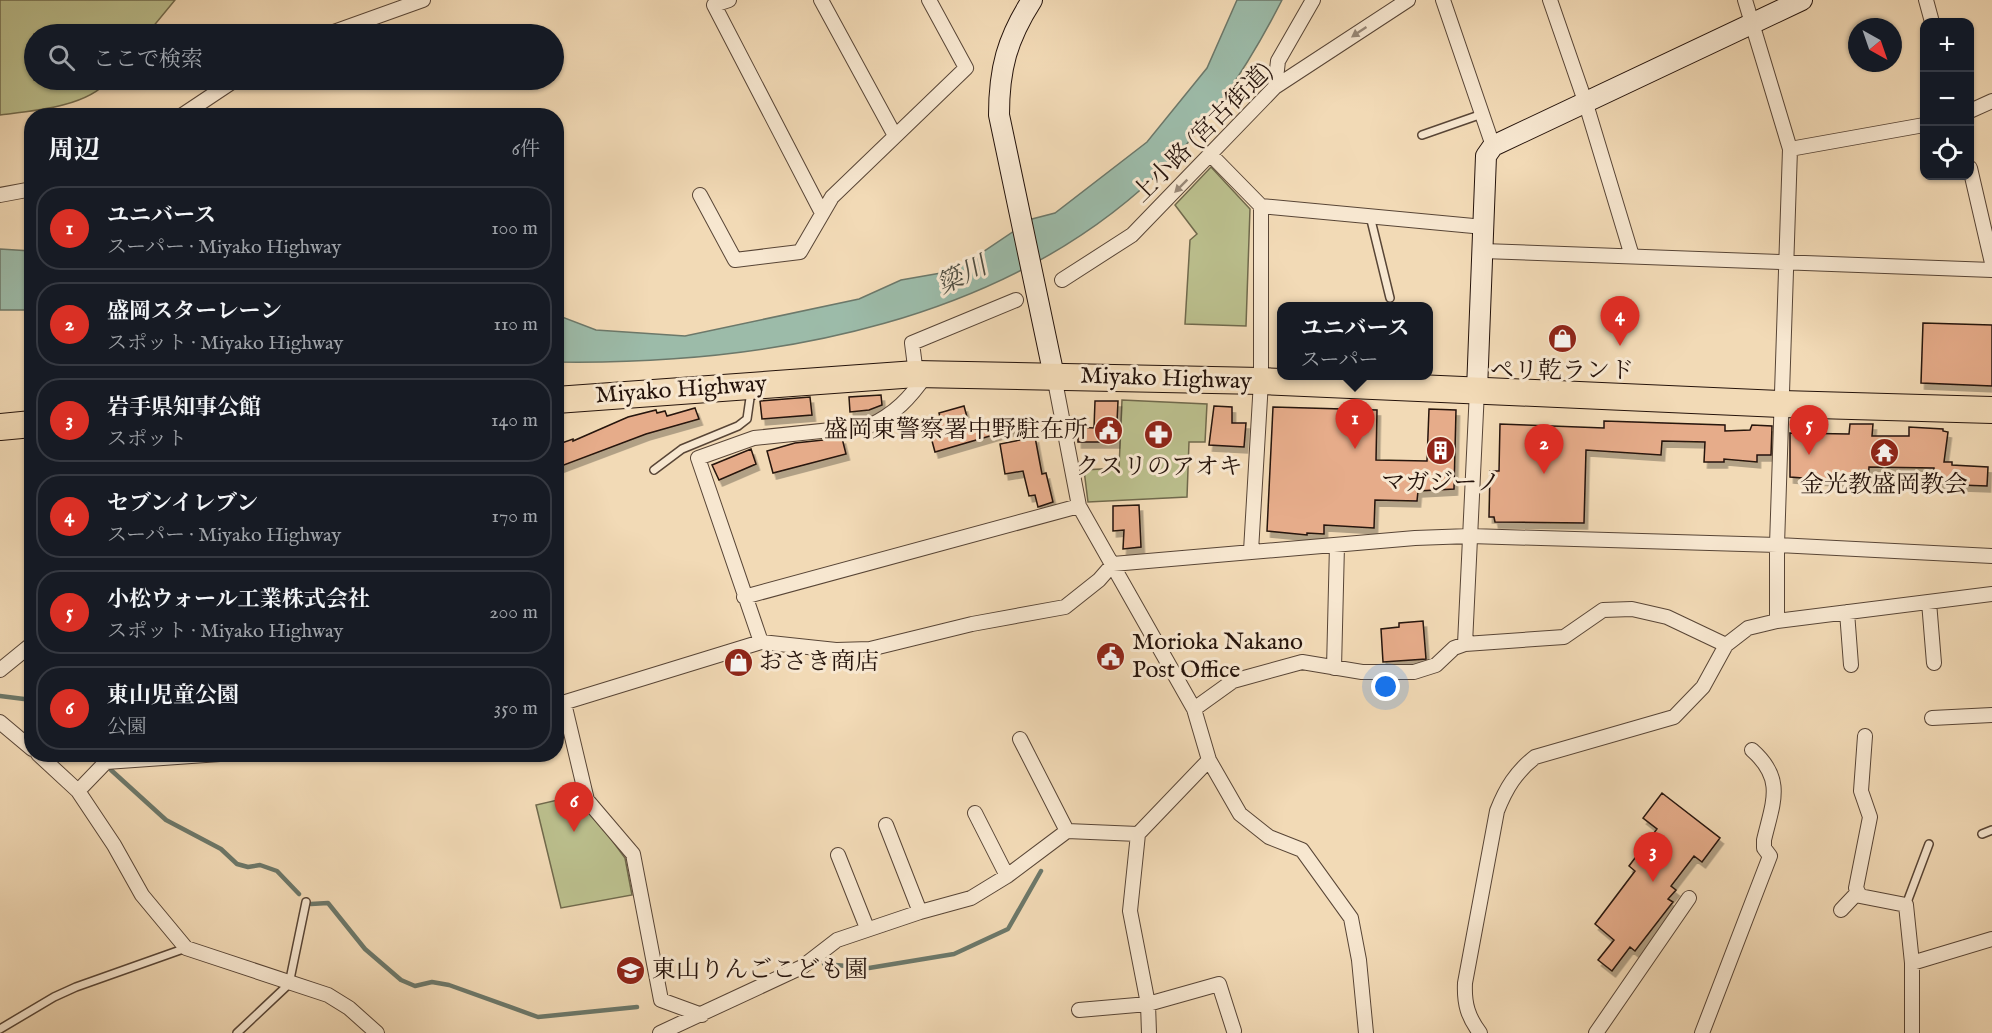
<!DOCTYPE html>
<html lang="ja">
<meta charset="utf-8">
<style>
:root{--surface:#171b24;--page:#242831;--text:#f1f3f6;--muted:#9ea1a6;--line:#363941;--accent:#d93025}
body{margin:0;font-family:"IM FELL English","Noto Serif JP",serif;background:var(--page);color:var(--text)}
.controls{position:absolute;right:18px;top:18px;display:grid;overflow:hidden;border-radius:12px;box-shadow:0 2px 4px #0004}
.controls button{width:54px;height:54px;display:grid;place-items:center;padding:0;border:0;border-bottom:2px solid var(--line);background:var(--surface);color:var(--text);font:30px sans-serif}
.compass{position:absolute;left:1848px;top:18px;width:54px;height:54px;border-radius:50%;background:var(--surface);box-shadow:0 2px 4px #0004;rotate:140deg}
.you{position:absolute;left:1386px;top:687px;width:21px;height:21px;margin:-15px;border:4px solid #fff;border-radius:50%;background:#1a73e8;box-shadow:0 0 0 9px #1a73e833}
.badge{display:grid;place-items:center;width:39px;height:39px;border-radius:50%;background:var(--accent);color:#fff;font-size:20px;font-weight:700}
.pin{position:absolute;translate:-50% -50px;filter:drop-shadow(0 2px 3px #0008)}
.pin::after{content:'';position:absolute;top:32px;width:21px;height:18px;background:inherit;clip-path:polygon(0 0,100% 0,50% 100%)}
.popup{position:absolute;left:1277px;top:302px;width:156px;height:78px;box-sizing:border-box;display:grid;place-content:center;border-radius:12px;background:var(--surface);filter:drop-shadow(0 2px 4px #0005);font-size:20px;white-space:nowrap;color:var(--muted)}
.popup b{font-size:22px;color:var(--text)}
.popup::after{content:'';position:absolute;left:50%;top:100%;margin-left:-12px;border:12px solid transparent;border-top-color:var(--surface)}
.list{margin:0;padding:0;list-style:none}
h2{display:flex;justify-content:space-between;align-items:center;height:78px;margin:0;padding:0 24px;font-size:26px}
h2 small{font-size:20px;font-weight:400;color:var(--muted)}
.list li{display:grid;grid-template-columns:39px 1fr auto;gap:18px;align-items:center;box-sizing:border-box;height:84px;margin:0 12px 12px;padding:0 12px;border:2px solid var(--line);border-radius:24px}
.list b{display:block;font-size:22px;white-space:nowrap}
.list p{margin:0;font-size:20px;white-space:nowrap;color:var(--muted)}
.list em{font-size:20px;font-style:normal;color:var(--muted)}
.icon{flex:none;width:33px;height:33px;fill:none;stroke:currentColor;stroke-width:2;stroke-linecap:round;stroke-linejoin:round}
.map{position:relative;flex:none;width:1992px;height:1033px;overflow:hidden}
.search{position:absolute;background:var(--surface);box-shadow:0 2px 4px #0004;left:24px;top:24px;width:540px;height:66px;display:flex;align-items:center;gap:15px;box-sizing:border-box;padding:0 21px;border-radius:33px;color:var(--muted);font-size:22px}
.panel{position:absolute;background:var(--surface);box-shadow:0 2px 4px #0004;left:24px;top:108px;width:540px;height:654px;border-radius:24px}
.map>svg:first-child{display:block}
.green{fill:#bbbf8d;stroke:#70694c;stroke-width:1.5}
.water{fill:#9cbba9;stroke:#6c786a;stroke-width:1.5}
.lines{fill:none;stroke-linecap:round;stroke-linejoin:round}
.stream{stroke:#6c786a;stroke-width:4.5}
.building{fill:#e6ac8a;stroke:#25130b;stroke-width:1.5;filter:url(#shadow)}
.lane-casing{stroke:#584536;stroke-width:10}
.street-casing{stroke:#584536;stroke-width:16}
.secondary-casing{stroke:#25130b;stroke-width:22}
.highway-casing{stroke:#25130b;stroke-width:28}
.lane{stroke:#f7e7d0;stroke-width:7}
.street{stroke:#f7e7d0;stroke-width:14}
.secondary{stroke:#f7e7d0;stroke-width:20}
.highway{stroke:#f2dab6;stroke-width:26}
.oneway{fill:#988877}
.labels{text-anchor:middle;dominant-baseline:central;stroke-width:6;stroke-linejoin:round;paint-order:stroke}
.street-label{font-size:24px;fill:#25130b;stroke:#f7e7d0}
.poi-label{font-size:24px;fill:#25130b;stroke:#f7e7d0}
.water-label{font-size:26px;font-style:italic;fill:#4f4e42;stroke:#f7e7d0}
</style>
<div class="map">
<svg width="1992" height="1033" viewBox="0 0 1992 1033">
<defs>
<filter id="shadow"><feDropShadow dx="3.5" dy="6" stdDeviation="0" flood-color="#0004"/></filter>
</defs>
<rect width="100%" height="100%" fill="#f2dab6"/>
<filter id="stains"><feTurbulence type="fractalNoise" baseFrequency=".00333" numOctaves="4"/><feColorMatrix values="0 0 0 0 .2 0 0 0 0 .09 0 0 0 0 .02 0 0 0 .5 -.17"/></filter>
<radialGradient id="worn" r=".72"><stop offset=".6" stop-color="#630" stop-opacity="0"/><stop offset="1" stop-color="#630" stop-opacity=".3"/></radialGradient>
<!-- green -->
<path class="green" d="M0 0H175L147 34H34V80H109C87 107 33 111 0 115Z
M1211 167 1250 209 1246 326 1185 324 1190 240 1197 234 1175 205Z
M1122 400 1207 404 1205 442H1189L1187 497 1088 502 1084 470 1119 468Z
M579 795 625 858 632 895 561 908 536 805Z"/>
<!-- water -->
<path class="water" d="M1237 0H1282C1252 59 1215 117 1169 163 1012 322 771 365 557 362V315L596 330 685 336 859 299 901 280 941 273 965 264 1032 219 1055 213 1147 142 1207 68Z
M0 249 31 251V310H0Z"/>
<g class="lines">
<!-- stream -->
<path class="stream" d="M0 696 32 700
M111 770 166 820 221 849 237 864 248 867 260 865 277 871 299 894
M311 904 328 903 365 949 401 980 415 986 432 982 449 985 538 1017 637 1007
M824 964 869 968 954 954 1008 929 1041 871"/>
</g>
<!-- building -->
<path class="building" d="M1923 323 1992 325V386L1921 383Z
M881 395 882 405 869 410 850 412 849 397Z
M810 397 812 415 762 419 760 401Z
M1095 401H1118L1116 442H1078V427L1094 428Z
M964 406 970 428 1011 419 1014 429 935 452 928 426 941 422 939 413Z
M1214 406 1232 407V423H1246L1244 447 1209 445Z
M1273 407 1377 410 1376 460 1427 461 1429 409 1456 410 1454 489 1418 491 1417 501 1375 500 1374 528 1324 525V534L1307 533V535L1267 531Z
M695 408 699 419 646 434 556 468V445L573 439V441L628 417 656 410 657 413 665 411 667 416Z
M1604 421 1725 425V431L1750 430 1752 425 1772 426 1771 455H1757V462L1724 459V462H1704L1705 442 1662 441 1661 455 1586 450 1584 523 1495 522 1494 517H1489L1490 471H1499L1500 424 1604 428Z
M1850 424H1873L1872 436H1909V427L1943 429V431L1948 432 1944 462H1952V465L1988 467 1987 486 1933 484 1934 468 1869 467 1868 483 1790 477V433L1849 434Z
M1035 437 1042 474 1046 473 1053 502 1038 507 1035 495 1029 496 1023 471 1005 474 1000 444Z
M842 438 846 454 773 473 767 451 795 443Z
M751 449 756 464 719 480 712 465Z
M1139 505 1141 547 1123 549 1124 530 1113 531V506Z
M1423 621 1426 659 1383 662 1381 629 1399 627V623Z
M1662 793 1720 838 1702 862 1694 856 1671 886 1676 890 1668 899 1673 902 1635 951 1630 947 1612 971 1598 960 1614 940 1595 924 1635 871 1629 866 1657 829 1643 818Z"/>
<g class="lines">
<defs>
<path id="lane" d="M1422 135 1482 114
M1370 216 1390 298
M654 470 682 449 738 426 747 419 751 391
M1982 834 1992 830
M1906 905 1929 844
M0 1029 54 997 76 987 186 948
M237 1033 289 984 306 902"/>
<path id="street" d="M729 0 714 5 822 213
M821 0 894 134
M1443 0 1493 146
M1550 0 1586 104 1632 256
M1745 0 1790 149 1777 545V621
M1926 0 1932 22
M328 34 423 0
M1275 87 1278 61 1313 0
M1970 111 1992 101
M181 116 235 80
M1790 149 1924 125
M1211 155 1261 206 1484 227
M1970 168 1992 263
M0 195 32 189
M700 195 735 260 800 252 832 197 966 68 929 0
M1483 251 1992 270
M1062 280 1132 235 1275 87 1408 0
M916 374 912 343 1016 300
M1054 376 1079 506 1194 709 1209 760 1240 814 1269 837 1302 850 1351 918 1359 960 1366 1033
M1251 551 1261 381V206
M744 597 1079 506
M1929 602 1934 663
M1847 612 1851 665
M761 642 836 650 870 649 972 624 1065 607 1099 580 1113 564 1415 538 1470 536 1777 545 1992 556
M1465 644 1477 390
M1334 668 1337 545
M0 670 32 644
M564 703 587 800 633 854 661 1000 702 1015
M556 705 761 642 698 458 754 438 869 426C895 414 910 398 926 375
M1194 709 1233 681 1302 662 1362 672H1414L1436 665 1454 648 1465 644 1564 637 1603 610 1632 609 1667 617 1726 645
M1932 718 1992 715
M0 722 32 749
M1865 736 1861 791 1870 817 1856 888 1860 896 1906 905 1912 963V1033
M1020 739 1067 831
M38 754 78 791 114 845 142 895 186 948 328 995 349 1008 377 1033
M78 791 106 762 220 754
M975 813 1007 876
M886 825 920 912
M838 855 867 928
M1841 910 1858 892
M1912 963 1992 939
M1079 1010 1148 1004 1219 984 1234 1031
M660 1033 802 967 837 940 920 912 971 898 1007 876 1067 831 1138 834
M1149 1033 1148 1004 1130 911 1138 834 1209 760
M1480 1033C1468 1017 1464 1004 1465 983L1497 811C1506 788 1516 772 1535 757L1674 717 1703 687 1726 645 1748 628 1777 621 1992 594
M1596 1033 1689 898
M1702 1033 1770 856 1764 848V840C1773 802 1785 779 1752 750"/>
<path id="secondary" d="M1032 0C1007 39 999 69 999 115L1054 376
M1477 390 1486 156 1493 146 1802 0"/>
<path id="highway" d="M556 400 916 374 1261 381 1782 404 1992 410
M0 427 32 424"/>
</defs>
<!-- lane casing -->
<use href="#lane" class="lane-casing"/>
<!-- street casing -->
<use href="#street" class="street-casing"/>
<!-- secondary casing -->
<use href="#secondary" class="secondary-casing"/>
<!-- highway casing -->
<use href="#highway" class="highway-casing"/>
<!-- lane -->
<use href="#lane" class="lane"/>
<!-- street -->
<use href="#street" class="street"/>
<!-- secondary -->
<use href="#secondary" class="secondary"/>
<!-- highway -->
<use href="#highway" class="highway"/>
</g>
<!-- one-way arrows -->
<defs><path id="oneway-solid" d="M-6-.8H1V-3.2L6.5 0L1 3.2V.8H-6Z" transform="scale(1.5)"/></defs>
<g class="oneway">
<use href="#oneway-solid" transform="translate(1359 32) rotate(146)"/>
<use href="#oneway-solid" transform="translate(1181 186) rotate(135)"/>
</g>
<!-- icons -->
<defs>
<symbol id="shop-disc" viewBox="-11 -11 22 22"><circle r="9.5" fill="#8f2418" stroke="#f7e7d0"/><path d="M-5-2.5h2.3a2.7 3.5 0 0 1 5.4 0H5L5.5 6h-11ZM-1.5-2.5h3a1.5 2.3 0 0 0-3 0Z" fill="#fff"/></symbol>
<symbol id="civic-disc" viewBox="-11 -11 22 22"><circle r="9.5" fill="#8f2418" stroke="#f7e7d0"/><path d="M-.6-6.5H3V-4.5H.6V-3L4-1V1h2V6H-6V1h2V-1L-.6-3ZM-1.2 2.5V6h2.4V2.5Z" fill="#fff"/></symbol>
<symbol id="pharmacy-disc" viewBox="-11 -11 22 22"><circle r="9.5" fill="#8f2418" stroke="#f7e7d0"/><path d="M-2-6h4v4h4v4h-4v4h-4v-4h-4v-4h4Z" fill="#fff"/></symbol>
<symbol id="building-disc" viewBox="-11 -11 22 22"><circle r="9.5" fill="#8f2418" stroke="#f7e7d0"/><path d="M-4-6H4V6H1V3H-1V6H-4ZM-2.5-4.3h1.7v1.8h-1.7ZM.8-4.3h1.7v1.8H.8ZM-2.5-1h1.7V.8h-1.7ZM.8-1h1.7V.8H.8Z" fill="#fff"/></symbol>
<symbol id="temple-disc" viewBox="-11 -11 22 22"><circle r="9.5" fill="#8f2418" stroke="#f7e7d0"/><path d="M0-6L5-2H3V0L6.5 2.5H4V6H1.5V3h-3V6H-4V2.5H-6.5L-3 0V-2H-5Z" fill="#fff"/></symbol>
<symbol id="school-disc" viewBox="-11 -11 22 22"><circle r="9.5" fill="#8f2418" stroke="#f7e7d0"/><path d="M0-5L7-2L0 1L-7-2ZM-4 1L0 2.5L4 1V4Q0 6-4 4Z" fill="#fff"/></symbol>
</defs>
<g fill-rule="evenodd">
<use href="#shop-disc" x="1546" y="322" width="33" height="33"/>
<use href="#civic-disc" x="1092" y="414" width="33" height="33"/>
<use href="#pharmacy-disc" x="1142" y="418" width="33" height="33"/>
<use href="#building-disc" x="1424" y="434" width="33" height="33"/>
<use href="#temple-disc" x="1868" y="436" width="33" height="33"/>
<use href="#civic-disc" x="1094" y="640" width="33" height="33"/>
<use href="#shop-disc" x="722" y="646" width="33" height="33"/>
<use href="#school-disc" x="614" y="954" width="33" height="33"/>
</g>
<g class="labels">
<!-- street labels -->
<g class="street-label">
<text transform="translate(1203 133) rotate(-45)">上小路 (宮古街道)</text>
<text transform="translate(1166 379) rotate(2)">Miyako Highway</text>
<text transform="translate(681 390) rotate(-4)">Miyako Highway</text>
</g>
<!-- poi labels -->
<g class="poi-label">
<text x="1562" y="371">ペリ乾ランド</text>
<text x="1088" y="430" text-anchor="end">盛岡東警察署中野駐在所</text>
<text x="1159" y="467">クスリのアオキ</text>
<text x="1441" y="483">マガジーノ</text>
<text x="1884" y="485">金光教盛岡教会</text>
<text x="1132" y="642" text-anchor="start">Morioka Nakano<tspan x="1132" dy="28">Post Office</tspan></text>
<text x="759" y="662" text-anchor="start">おさき商店</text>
<text x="652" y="970" text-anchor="start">東山りんごこども園</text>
</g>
<!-- water labels -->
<g class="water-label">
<text transform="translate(962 276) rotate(-26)">簗川</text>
</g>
</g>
<rect width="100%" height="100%" filter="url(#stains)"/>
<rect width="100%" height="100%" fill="url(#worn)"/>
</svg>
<div class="controls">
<button>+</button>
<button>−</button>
<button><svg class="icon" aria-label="locate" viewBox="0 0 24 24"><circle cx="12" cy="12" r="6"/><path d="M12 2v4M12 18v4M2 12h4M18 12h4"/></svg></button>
</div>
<svg class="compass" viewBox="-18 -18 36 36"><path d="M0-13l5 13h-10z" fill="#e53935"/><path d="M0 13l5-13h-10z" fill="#9ea1a6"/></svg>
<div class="you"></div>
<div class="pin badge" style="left:1355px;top:449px">1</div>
<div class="popup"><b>ユニバース</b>スーパー</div>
<div class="pin badge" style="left:1544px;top:474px">2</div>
<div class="pin badge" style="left:1653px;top:882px">3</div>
<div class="pin badge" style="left:1620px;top:346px">4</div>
<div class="pin badge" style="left:1809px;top:455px">5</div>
<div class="pin badge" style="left:574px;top:832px">6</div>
<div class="search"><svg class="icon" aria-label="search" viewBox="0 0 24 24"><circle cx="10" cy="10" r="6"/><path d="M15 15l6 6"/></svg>ここで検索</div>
<section class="panel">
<h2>周辺<small>6件</small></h2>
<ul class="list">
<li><span class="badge">1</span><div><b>ユニバース</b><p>スーパー · Miyako Highway</p></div><em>100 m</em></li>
<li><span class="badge">2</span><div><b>盛岡スターレーン</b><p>スポット · Miyako Highway</p></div><em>110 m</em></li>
<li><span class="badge">3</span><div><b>岩手県知事公館</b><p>スポット</p></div><em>140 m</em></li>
<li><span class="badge">4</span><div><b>セブンイレブン</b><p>スーパー · Miyako Highway</p></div><em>170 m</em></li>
<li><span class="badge">5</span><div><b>小松ウォール工業株式会社</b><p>スポット · Miyako Highway</p></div><em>200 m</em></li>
<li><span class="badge">6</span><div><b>東山児童公園</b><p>公園</p></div><em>350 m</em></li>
</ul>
</section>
</div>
